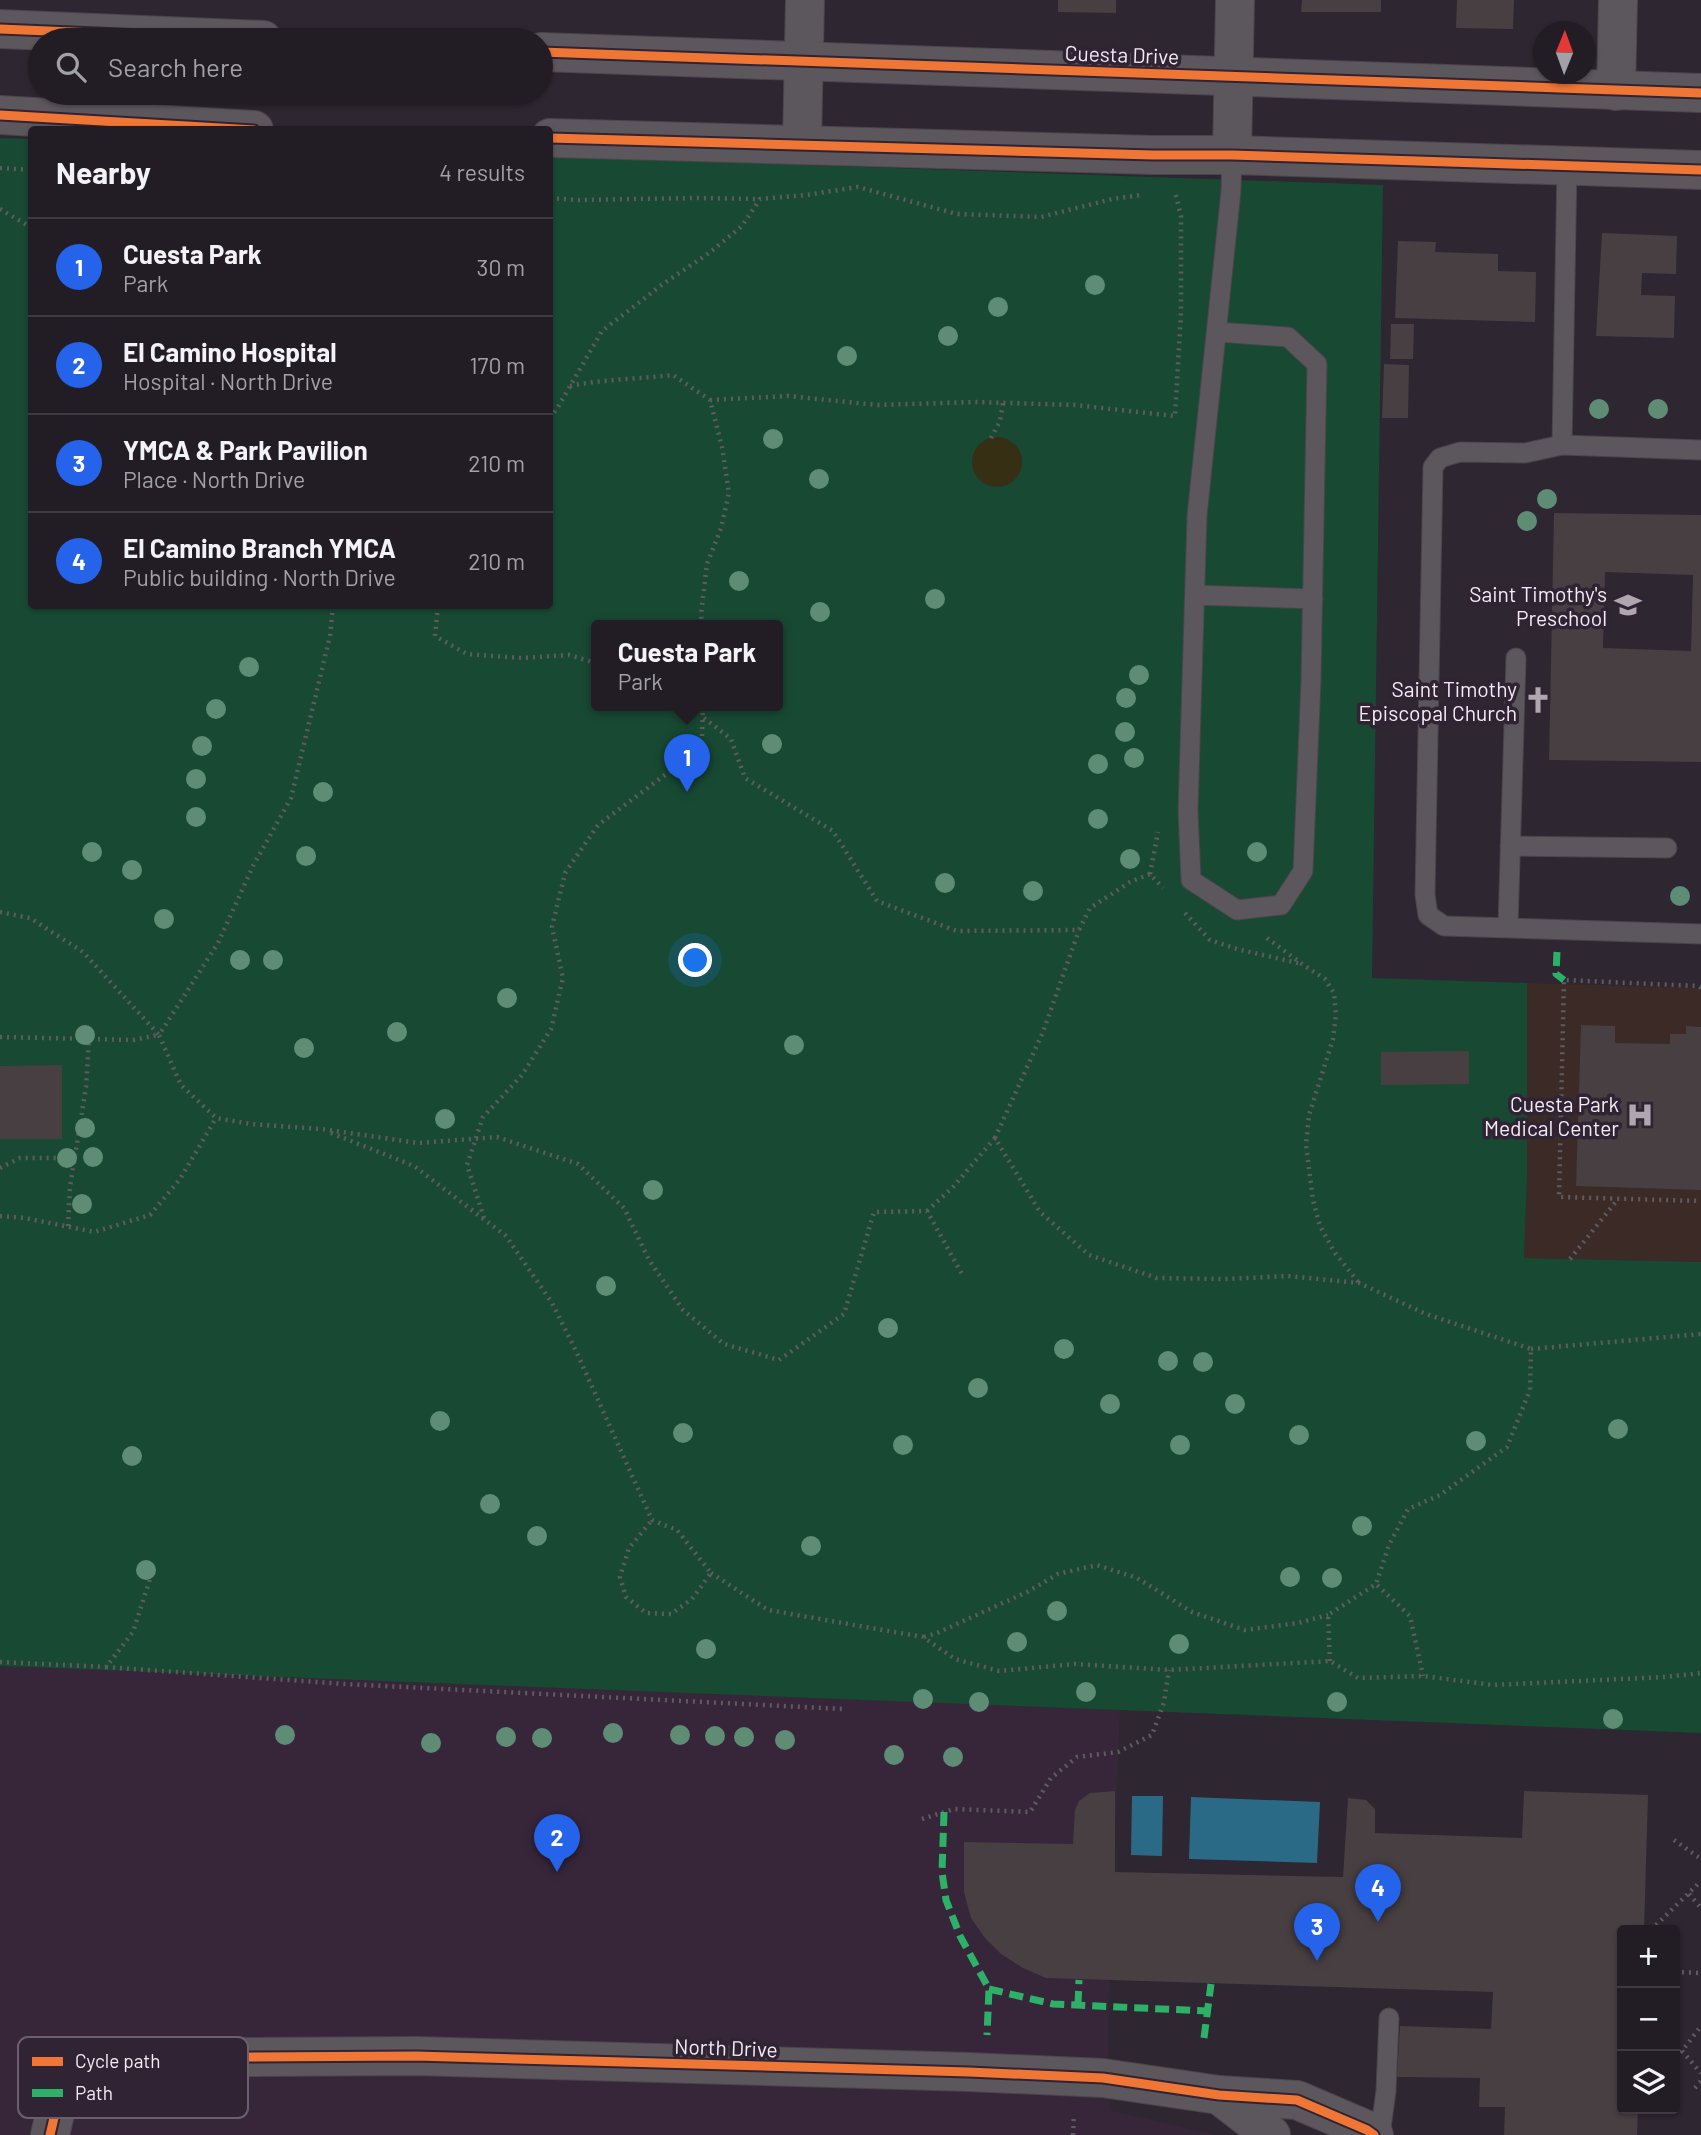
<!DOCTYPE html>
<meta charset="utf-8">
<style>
:root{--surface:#221c24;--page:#2e2931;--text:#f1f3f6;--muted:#a2a1a6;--line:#3f3a41;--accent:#2563eb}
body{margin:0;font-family:Barlow,sans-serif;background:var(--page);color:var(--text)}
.controls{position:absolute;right:21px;bottom:21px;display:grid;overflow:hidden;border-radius:7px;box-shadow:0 2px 5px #0004}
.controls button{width:63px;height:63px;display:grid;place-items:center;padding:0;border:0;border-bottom:2px solid var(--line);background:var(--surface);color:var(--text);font:35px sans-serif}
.compass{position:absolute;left:1533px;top:21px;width:63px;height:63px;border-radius:50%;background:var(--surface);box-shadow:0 2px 5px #0004;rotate:1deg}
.you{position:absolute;left:696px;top:961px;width:24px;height:24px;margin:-18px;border:5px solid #fff;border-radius:50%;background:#1a73e8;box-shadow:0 0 0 10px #1a73e833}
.badge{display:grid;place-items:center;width:46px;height:46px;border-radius:50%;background:var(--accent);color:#fff;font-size:23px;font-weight:700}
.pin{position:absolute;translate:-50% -58px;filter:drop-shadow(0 2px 4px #0008)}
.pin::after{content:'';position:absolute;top:37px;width:24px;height:21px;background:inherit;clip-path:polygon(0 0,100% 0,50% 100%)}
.popup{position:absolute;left:591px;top:620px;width:192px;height:91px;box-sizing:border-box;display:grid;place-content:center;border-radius:7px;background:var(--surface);filter:drop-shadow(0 2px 5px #0005);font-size:23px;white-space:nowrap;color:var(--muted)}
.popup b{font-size:26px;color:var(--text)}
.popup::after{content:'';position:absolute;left:50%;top:100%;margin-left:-14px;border:14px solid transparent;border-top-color:var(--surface)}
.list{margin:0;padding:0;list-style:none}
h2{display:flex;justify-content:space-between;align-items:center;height:91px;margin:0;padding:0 28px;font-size:30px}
h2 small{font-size:23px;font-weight:400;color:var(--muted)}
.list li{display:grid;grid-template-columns:46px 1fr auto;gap:21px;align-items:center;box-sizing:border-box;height:98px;padding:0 28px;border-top:2px solid var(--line)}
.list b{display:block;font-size:26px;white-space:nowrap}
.list p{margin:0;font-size:23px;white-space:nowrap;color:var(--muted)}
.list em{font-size:23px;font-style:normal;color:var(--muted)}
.icon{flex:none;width:38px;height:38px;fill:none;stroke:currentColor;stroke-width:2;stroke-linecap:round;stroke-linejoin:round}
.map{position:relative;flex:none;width:1701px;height:2135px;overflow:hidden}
.search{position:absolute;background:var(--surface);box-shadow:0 2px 5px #0004;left:28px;top:28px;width:525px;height:77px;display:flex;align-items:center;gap:18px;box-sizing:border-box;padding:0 24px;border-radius:38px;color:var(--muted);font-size:26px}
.panel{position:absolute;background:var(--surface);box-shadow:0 2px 5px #0004;left:28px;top:126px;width:525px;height:483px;border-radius:7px}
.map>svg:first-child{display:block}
.commercial{fill:#3b2a26}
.built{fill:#37263a}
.green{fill:#184933;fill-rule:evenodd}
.sand{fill:#372f13}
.water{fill:#2b6a87}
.building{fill:#473f42;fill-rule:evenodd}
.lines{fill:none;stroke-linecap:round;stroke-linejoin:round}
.service-casing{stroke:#4a444b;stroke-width:21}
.minor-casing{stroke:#4a444b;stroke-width:40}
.secondary-casing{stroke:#4a444b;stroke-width:40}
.path{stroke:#605b61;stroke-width:4.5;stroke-dasharray:2 5;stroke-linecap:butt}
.service{stroke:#5c565d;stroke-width:19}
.minor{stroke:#5c565d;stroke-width:38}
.secondary{stroke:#5c565d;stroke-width:38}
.quiet{stroke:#2db169;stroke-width:7;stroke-dasharray:14 7;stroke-linecap:butt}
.cycleway-casing{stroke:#302333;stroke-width:13}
.cycleway{stroke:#f07635;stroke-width:9}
.tree{fill:#5e8c75}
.labels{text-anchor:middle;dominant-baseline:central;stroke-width:7;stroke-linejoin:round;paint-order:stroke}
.street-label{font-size:21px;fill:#f4ebf5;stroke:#302333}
.poi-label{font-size:21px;fill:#f4ebf5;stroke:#302333;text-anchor:end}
.key{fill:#302333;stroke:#6b5f6d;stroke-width:2}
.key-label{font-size:19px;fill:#f4ebf5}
</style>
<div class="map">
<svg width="1701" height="2135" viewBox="0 0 1701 2135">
<rect width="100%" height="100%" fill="#2e2630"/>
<!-- commercial -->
<path class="commercial" d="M1527 983 1701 988V1262L1524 1258 1527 1178Z"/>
<!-- built -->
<path class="built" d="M0 1666 1120 1710 1108 2034 1110 2110 1215 2135H0Z"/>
<!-- green -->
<path class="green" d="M0 138 31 139 32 606H550V156L1383 185 1372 978 1527 983V1178L1524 1258 1701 1262V1733L0 1666ZM596 626H778V706H596Z"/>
<!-- sand -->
<path class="sand" d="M972 462a25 25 0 1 1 50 0a25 25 0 1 1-50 0Z"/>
<!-- water -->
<path class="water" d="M1132 1796H1163L1162 1856 1131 1855Z
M1191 1797 1320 1802 1317 1863 1189 1859Z"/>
<!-- building -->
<path class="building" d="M1058 0H1116V13L1058 12Z
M1302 0H1381V12H1301Z
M1457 0H1514L1513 29 1456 28Z
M1602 233 1677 236 1676 274 1642 273 1641 295 1675 296 1674 338 1596 336Z
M1398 241 1436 242 1435 252 1498 254V271L1536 272 1535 322 1395 318Z
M1391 324H1414L1413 359H1390Z
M1384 364 1409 365 1408 418H1382Z
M1554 513 1701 515V762L1549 760ZM1605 572 1693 575 1691 651 1603 648Z
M1581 1025 1615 1026V1043L1670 1044V1034H1686V1026L1701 1027V1190L1576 1186Z
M1469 1051V1084L1381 1085V1052Z
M62 1065V1139H0V1066Z
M1115 1791V1872L1343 1877 1348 1798 1366 1800 1375 1809V1833L1522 1838 1524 1791 1648 1795 1644 1930H1622V2109H1638L1637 2135H1504L1505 2107H1479L1480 2078 1397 2077 1400 2026 1491 2029 1493 1992 1046 1978 1023 1968 1001 1954 985 1938 971 1918 964 1892V1842L1073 1844 1075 1810 1079 1801 1090 1793Z"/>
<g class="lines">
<defs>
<path id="service" d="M1217 332 1288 337 1317 364 1311 680 1303 871 1281 905 1237 910 1191 880 1188 811 1197 516 1231 191 1232 155
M1562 445 1567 166
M1701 450 1562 445 1525 453 1460 452 1440 458 1433 467 1425 895 1428 915 1444 926 1701 934
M1195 595 1313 599
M1510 846 1667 848
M1508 927 1516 658
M1380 2135 1386 2091 1389 2018"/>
<path id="minor" d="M1616 91 1618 0
M802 144 805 0
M1232 155 1235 0
M1219 2095 1271 2135
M50 2135 68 2058 416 2056 969 2072 1103 2078 1219 2095 1297 2100 1367 2130 1374 2135"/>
<path id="secondary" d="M0 29 263 40
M541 52 1701 93
M0 115 254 130
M550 138 1153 155H1232L1701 170"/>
</defs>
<!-- service casing -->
<use href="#service" class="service-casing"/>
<!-- minor casing -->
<use href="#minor" class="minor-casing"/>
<!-- secondary casing -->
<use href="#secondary" class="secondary-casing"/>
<!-- path -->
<path class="path" d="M0 168 32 170
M550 198 578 200 693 198 760 199
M0 209 32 228
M570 386C604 379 639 379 673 375L710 400 722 447 729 493 721 528 707 564 701 614 702 626
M710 400 788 396 877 405 975 402 1075 405 1175 416 1181 312V216L1175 192
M550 418 558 407 602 331 663 284 709 253 742 226 760 199 806 195 858 187 957 214 1041 217 1112 199 1140 195
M991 438 1000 421 1003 403
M333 606 330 636 291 798 253 866 218 943 159 1035 181 1085 216 1118 251 1124 321 1129 419 1143 497 1137 578 1164 624 1208 649 1260 683 1310 724 1344 779 1360 844 1314 874 1212 927 1211 963 1276
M438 606 435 636 467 654 521 658 569 655 596 663
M704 718 731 739 745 778 833 831 877 901 957 931 1079 930 1090 908 1130 882 1150 874 1163 888
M1150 874 1158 832
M0 912 30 918 83 952 159 1035
M1185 913 1210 940 1237 949 1302 964
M1267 938 1302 964 1325 979 1334 993 1336 1015 1333 1039 1309 1115 1306 1145 1313 1200 1320 1226 1335 1253 1359 1283
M1701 988 1698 986 1564 980 1559 1197 1701 1201
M0 1037 133 1040 158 1035
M331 1133 414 1166 506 1236 552 1303 576 1351 652 1520 677 1530 711 1573 692 1599 671 1614 646 1613 626 1597 620 1577 629 1548 652 1520
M995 1138 1043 1032 1079 930
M0 1168 20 1158H74
M927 1211 953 1187 995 1138 1040 1212 1089 1255 1157 1278 1225 1279 1288 1276 1359 1283 1426 1314 1531 1349 1530 1390 1507 1447 1440 1495 1408 1509 1389 1545 1376 1584
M0 1216 25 1218 94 1232 150 1215 180 1179 216 1118
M484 1218 467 1165 483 1117 522 1075 551 1029 563 978 552 927 565 873 598 825 677 766 702 736 703 706
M68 1226 70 1187 86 1087 89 1039
M1570 1259 1618 1199
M1531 1349 1701 1334
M711 1573 768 1610 923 1637 955 1659 999 1671 1075 1664 1169 1670 1330 1661 1358 1678 1423 1676 1493 1685 1665 1677 1701 1673
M924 1637 937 1633 1027 1592 1058 1574 1097 1565 1137 1578 1192 1612 1245 1630 1298 1623 1328 1615
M1330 1661 1328 1615 1376 1584 1410 1616 1423 1676
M0 1662 106 1667 133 1632 150 1579
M106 1667 344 1684 843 1709
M922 1819 954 1809 1030 1812 1051 1778 1077 1757 1118 1752 1152 1735 1164 1702 1169 1670
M1674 1840 1701 1859
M1689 1894 1701 1908
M1651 1930 1701 1881
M1675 1972 1701 1973
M1682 2051 1701 2073
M1675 2057 1682 2051 1701 2026
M1695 2088 1701 2081
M1073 2135 1074 2115"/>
<!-- service -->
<use href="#service" class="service"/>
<!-- minor -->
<use href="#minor" class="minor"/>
<!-- secondary -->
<use href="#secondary" class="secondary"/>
<!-- quiet -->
<path class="quiet" d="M1557 952 1556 974 1564 980
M944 1812 942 1872 946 1900 960 1936 989 1989 987 2035
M989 1989 1053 2004 1207 2011
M1078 2005 1079 1980
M1204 2038 1211 1984"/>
<defs>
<path id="cycleway" d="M0 29 263 40
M541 52 1701 93
M0 115 254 130
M550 138 1153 155H1232L1701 170
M50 2135 68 2058 416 2056 969 2072 1103 2078 1219 2095 1297 2100 1367 2130 1374 2135"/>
</defs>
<!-- cycleway casing -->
<use href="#cycleway" class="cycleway-casing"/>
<!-- cycleway -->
<use href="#cycleway" class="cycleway"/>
</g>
<!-- trees -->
<g class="tree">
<circle cx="1095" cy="285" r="10"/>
<circle cx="998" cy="307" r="10"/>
<circle cx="948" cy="336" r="10"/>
<circle cx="847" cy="356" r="10"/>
<circle cx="1599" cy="409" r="10"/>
<circle cx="1658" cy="409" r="10"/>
<circle cx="773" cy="439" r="10"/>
<circle cx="819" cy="479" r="10"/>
<circle cx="1547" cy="499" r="10"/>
<circle cx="1527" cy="521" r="10"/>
<circle cx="739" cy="581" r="10"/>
<circle cx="935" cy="599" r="10"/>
<circle cx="820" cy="612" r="10"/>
<circle cx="249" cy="667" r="10"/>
<circle cx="1139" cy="675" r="10"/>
<circle cx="1126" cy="698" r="10"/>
<circle cx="216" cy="709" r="10"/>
<circle cx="1125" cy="732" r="10"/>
<circle cx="772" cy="744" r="10"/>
<circle cx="202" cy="746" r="10"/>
<circle cx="1134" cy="758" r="10"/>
<circle cx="1098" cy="764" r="10"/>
<circle cx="196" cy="779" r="10"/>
<circle cx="323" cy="792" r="10"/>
<circle cx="196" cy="817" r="10"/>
<circle cx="1098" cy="819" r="10"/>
<circle cx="92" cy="852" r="10"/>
<circle cx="1257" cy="852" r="10"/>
<circle cx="306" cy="856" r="10"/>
<circle cx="1130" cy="859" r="10"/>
<circle cx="132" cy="870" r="10"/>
<circle cx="945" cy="883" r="10"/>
<circle cx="1033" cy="891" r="10"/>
<circle cx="1680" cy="896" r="10"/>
<circle cx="164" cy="919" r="10"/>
<circle cx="240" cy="960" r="10"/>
<circle cx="273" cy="960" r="10"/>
<circle cx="507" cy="998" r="10"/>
<circle cx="397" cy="1032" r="10"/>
<circle cx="85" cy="1035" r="10"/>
<circle cx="794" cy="1045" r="10"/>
<circle cx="304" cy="1048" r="10"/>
<circle cx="445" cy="1119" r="10"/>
<circle cx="85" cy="1128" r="10"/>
<circle cx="93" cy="1157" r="10"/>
<circle cx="67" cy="1158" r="10"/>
<circle cx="653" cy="1190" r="10"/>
<circle cx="82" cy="1204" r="10"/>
<circle cx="606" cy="1286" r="10"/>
<circle cx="888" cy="1328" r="10"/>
<circle cx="1064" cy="1349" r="10"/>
<circle cx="1168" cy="1361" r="10"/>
<circle cx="1203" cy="1362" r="10"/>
<circle cx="978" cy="1388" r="10"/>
<circle cx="1110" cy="1404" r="10"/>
<circle cx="1235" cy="1404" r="10"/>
<circle cx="440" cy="1421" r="10"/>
<circle cx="1618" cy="1429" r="10"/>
<circle cx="683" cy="1433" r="10"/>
<circle cx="1299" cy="1435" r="10"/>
<circle cx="1476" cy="1441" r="10"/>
<circle cx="903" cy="1445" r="10"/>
<circle cx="1180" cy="1445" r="10"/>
<circle cx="132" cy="1456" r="10"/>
<circle cx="490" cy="1504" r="10"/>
<circle cx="1362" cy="1526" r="10"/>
<circle cx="537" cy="1536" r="10"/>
<circle cx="811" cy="1546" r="10"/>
<circle cx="146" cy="1570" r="10"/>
<circle cx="1290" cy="1577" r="10"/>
<circle cx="1332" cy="1578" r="10"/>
<circle cx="1057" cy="1611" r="10"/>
<circle cx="1017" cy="1642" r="10"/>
<circle cx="1179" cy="1644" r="10"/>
<circle cx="706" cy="1649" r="10"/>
<circle cx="1086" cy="1692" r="10"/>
<circle cx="923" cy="1699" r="10"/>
<circle cx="979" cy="1702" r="10"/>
<circle cx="1337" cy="1702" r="10"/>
<circle cx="1613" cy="1719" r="10"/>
<circle cx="613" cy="1733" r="10"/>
<circle cx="285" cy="1735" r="10"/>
<circle cx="680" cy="1735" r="10"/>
<circle cx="715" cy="1736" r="10"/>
<circle cx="506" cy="1737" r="10"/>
<circle cx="744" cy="1737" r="10"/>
<circle cx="542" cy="1738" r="10"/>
<circle cx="785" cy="1740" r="10"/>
<circle cx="431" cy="1743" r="10"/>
<circle cx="894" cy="1755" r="10"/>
<circle cx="953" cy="1757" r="10"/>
</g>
<!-- icons -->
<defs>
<symbol id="school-bare" viewBox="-9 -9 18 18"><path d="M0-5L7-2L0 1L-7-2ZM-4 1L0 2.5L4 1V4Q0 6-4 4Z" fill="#afa6b0" stroke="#302333" stroke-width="2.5" paint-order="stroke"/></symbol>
<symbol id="church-bare" viewBox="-9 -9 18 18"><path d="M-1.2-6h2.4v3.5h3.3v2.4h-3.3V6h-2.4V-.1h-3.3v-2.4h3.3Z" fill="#afa6b0" stroke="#302333" stroke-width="2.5" paint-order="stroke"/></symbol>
<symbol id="hospital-bare" viewBox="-9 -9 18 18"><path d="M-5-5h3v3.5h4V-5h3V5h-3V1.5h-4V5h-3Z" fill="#afa6b0" stroke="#302333" stroke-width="2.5" paint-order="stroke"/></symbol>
</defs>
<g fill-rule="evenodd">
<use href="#school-bare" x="1609" y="586" width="38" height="38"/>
<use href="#church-bare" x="1519" y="681" width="38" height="38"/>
<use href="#hospital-bare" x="1621" y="1096" width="38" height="38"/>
</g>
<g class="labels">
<!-- street labels -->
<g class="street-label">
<text transform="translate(1122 54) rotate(2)">Cuesta Drive</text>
<text transform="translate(726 2047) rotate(2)">North Drive</text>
</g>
<!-- poi labels -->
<g class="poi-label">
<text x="1607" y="593">Saint Timothy's<tspan x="1607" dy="24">Preschool</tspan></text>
<text x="1517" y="688">Saint Timothy<tspan x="1517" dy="24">Episcopal Church</tspan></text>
<text x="1619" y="1103">Cuesta Park<tspan x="1619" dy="24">Medical Center</tspan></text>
</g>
</g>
<!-- legend -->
<rect x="18" y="2037" width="230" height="81" rx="10" class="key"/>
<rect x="32" y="2057" width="31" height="9" fill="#f07635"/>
<rect x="32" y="2089" width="31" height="8" fill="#2db169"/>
<g class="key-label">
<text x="75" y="2068">Cycle path</text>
<text x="75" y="2100">Path</text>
</g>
</svg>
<div class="controls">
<button>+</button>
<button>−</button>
<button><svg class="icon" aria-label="layers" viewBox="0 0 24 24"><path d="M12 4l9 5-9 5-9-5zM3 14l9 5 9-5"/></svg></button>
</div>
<svg class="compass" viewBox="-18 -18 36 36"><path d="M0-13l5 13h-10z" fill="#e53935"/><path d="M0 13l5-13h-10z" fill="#a2a1a6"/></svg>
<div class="you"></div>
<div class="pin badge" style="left:687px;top:792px">1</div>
<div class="popup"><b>Cuesta Park</b>Park</div>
<div class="pin badge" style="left:557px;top:1872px">2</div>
<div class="pin badge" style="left:1317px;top:1961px">3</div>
<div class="pin badge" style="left:1378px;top:1922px">4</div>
<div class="search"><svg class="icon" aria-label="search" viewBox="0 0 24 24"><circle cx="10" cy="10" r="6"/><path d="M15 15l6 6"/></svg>Search here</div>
<section class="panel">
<h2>Nearby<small>4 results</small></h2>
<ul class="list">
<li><span class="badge">1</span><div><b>Cuesta Park</b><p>Park</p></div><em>30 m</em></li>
<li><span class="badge">2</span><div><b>El Camino Hospital</b><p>Hospital · North Drive</p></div><em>170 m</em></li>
<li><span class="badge">3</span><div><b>YMCA &amp; Park Pavilion</b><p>Place · North Drive</p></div><em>210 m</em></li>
<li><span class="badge">4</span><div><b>El Camino Branch YMCA</b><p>Public building · North Drive</p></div><em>210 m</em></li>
</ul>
</section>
</div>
